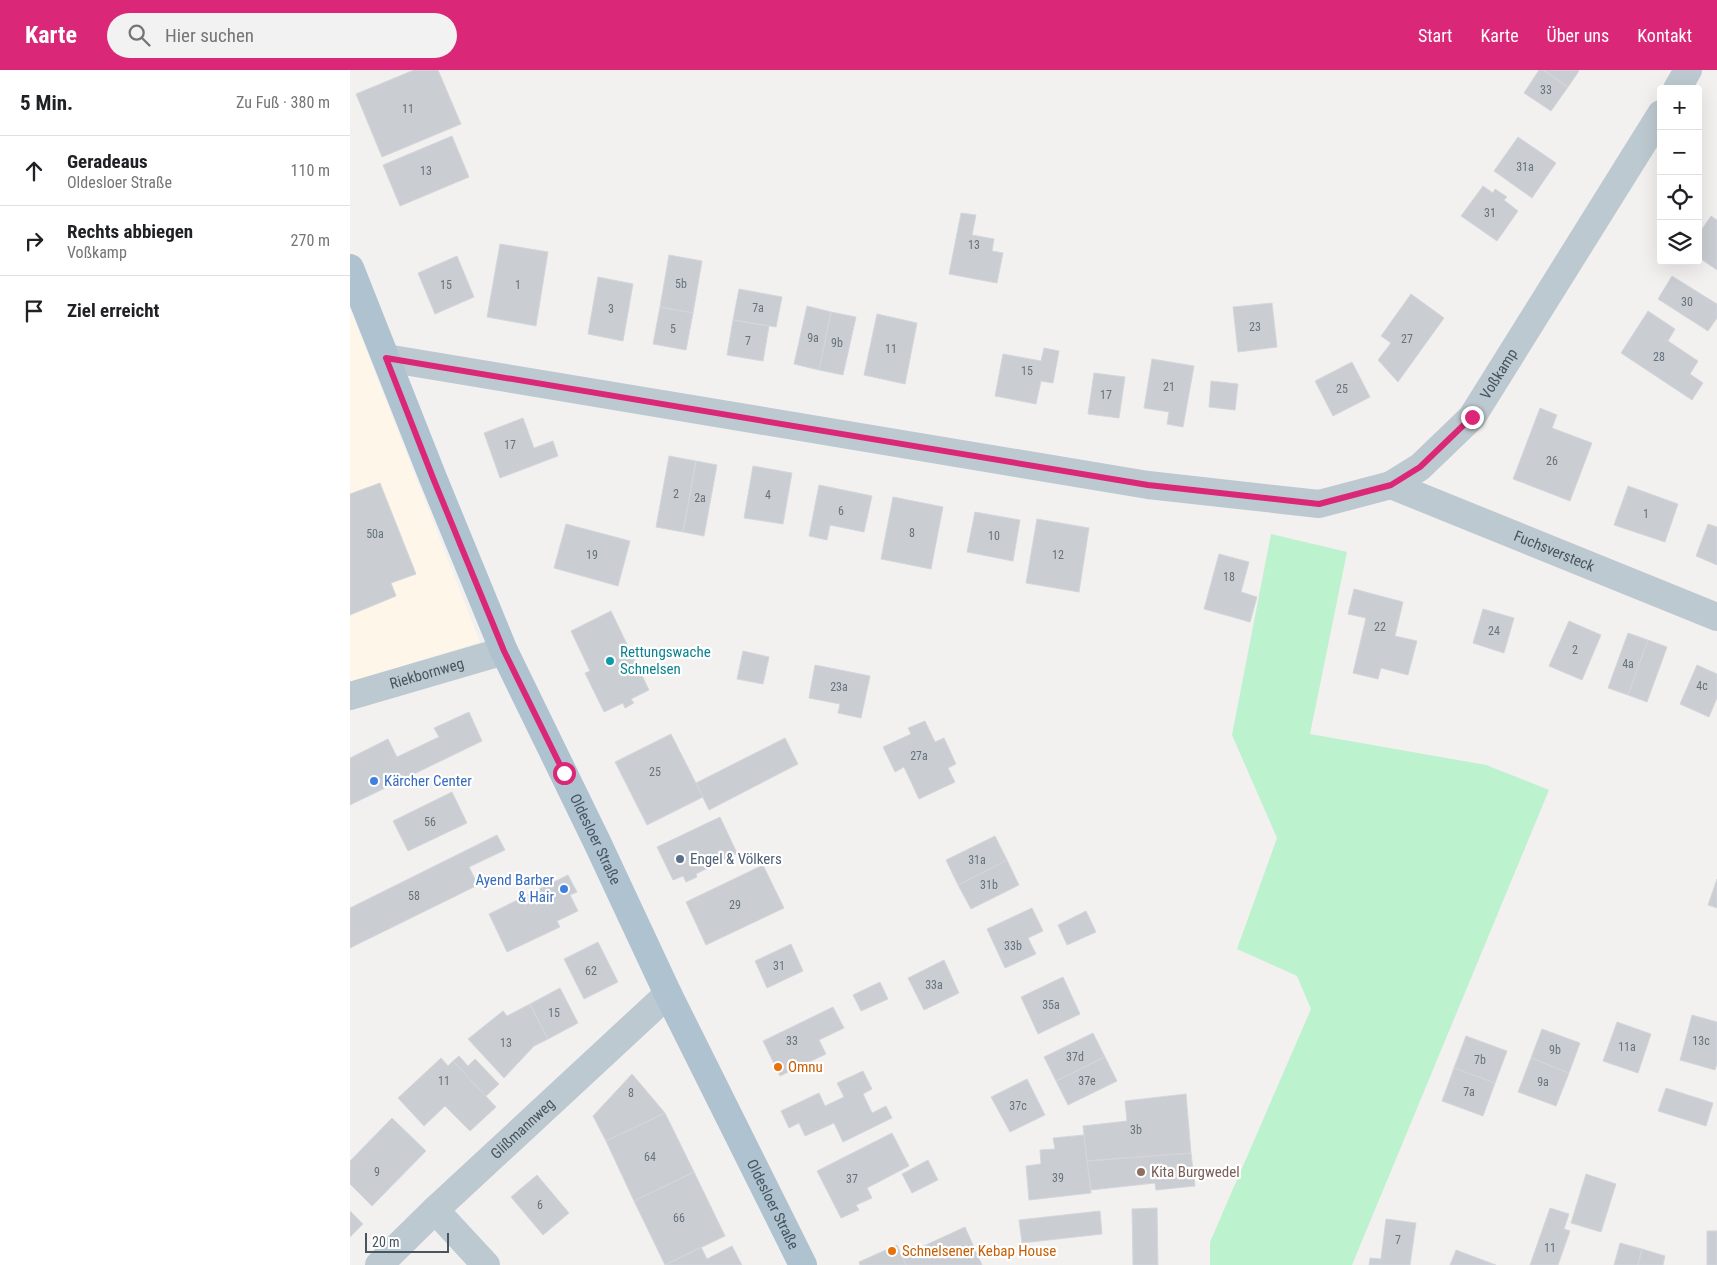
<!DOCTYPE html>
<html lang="de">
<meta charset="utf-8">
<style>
:root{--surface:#fff;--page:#f2f2f2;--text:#202124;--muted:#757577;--line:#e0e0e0;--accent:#db2777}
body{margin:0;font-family:"Roboto Condensed",sans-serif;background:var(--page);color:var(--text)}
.controls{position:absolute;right:15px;top:15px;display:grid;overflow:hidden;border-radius:5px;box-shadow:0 5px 20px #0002}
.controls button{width:45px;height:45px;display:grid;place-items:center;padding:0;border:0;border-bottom:1px solid var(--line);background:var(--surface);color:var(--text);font:25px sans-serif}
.scale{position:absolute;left:15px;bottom:12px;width:84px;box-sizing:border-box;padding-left:5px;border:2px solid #46555f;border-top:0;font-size:14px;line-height:18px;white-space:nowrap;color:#46555f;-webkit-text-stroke:4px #fff;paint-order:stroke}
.stop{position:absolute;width:15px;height:15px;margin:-11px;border:4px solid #db2777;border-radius:50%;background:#fff}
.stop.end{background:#db2777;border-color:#fff;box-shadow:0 1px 5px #0008}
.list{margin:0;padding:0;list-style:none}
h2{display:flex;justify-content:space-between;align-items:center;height:65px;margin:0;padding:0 20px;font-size:21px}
h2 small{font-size:16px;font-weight:400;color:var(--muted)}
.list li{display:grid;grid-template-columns:32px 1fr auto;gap:15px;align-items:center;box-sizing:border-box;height:70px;padding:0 20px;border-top:1px solid var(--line)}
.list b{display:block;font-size:19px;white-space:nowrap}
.list p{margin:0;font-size:16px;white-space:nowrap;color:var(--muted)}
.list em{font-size:16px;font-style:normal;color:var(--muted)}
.icon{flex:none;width:28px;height:28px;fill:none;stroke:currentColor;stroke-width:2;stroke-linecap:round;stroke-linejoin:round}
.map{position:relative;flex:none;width:1367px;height:1195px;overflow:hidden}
header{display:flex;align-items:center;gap:30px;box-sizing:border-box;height:70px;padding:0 25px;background:var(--accent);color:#fff}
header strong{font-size:24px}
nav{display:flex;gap:28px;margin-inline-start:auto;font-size:18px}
.search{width:350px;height:45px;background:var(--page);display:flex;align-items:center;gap:12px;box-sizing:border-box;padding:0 18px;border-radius:28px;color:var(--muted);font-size:19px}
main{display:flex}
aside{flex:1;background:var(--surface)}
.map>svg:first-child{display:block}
.commercial{fill:#fdf6e9}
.green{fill:#bcf2cd}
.building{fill:#caced3;stroke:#d3d7dc}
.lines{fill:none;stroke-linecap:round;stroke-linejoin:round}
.minor{stroke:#bdc9d0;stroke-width:28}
.major{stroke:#aec2d0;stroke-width:28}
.route{stroke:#db2777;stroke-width:6}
.culture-dot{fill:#0f9aa8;stroke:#fff;stroke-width:2}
.shop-dot{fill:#3f7fe0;stroke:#fff;stroke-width:2}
.service-dot{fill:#5c6f8a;stroke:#fff;stroke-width:2}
.food-dot{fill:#e8710a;stroke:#fff;stroke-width:2}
.education-dot{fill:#8d6e63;stroke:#fff;stroke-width:2}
.labels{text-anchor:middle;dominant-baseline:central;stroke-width:4.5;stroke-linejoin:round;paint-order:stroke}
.number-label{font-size:12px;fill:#67737c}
.street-label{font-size:15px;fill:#46555f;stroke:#fff}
.culture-label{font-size:15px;fill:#0d838f;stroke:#fff;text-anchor:start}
.shop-label{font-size:15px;fill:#366cbe;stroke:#fff;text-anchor:start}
.service-label{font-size:15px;fill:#4e5e75;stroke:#fff;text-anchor:start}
.food-label{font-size:15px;fill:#c56008;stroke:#fff;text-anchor:start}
.education-label{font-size:15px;fill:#785e54;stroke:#fff;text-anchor:start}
</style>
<header>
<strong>Karte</strong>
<div class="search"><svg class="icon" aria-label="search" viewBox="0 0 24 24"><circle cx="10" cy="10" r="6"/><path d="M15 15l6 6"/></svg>Hier suchen</div>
<nav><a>Start</a><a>Karte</a><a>Über uns</a><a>Kontakt</a></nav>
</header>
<main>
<aside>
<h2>5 Min.<small>Zu Fuß · 380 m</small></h2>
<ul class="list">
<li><svg class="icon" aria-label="ahead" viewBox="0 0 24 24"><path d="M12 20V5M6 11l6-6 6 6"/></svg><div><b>Geradeaus</b><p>Oldesloer Straße</p></div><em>110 m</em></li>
<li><svg class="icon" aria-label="right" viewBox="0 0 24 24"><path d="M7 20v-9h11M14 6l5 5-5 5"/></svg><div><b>Rechts abbiegen</b><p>Voßkamp</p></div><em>270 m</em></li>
<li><svg class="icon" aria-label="arrive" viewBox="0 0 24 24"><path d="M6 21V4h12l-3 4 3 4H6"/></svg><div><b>Ziel erreicht</b></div></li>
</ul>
</aside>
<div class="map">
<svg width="1367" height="1195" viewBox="0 0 1367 1195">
<rect width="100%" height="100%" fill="#f3f0f0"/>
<!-- commercial -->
<path class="commercial" d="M0 238 130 572 0 612Z"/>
<!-- green -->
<path class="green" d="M921 464 997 482 960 664 1136 695 1199 720 1002 1195H860V1172L961 939 947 906 887 879 927 768 882 665Z"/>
<!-- building -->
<path class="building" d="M64 0H88L111 54 32 87 6 24Z
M1189 0H1193L1218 17 1201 41 1174 23Z
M1193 0H1228L1229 1 1218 17Z
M102 66 119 107 50 136 33 95Z
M1168 67 1206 93 1182 128 1144 101Z
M1133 116 1143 123 1145 119 1157 127 1154 130 1168 141 1147 171 1111 146Z
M611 143 626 145 622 165 644 169 642 181 653 183 647 213 599 204Z
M1361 146 1367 150V200L1348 187V165Z
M150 174 198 182 186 256 137 247Z
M319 185 352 191 343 243 310 237Z
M107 186 124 227 85 244 68 203Z
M1322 206 1367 234V248L1358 261 1308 229Z
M248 207 283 214 273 271 238 264Z
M389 219 432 227 426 257 383 250Z
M1061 224 1094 248 1048 312 1028 290 1041 273 1031 266Z
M922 233 927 277 888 282 883 237Z
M457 236 481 242 469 300 444 294Z
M310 237 343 243 336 280 303 274Z
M1298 241 1325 259 1318 271 1348 291 1340 304 1353 313 1342 330 1271 283Z
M481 242 506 247 493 305 469 300Z
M527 244 567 253 555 314 514 305Z
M383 250 419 256 413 291 377 285Z
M694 278 709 281 703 313 691 311 686 334 645 326 653 284 691 291Z
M802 289 844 296 833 357 817 354 819 342 794 338Z
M1002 292 1020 327 983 346 965 311Z
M744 303 775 307 769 348 738 344Z
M861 311 888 314 885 340 859 337Z
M1190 338 1207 345 1202 358 1242 373 1220 431 1163 409Z
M173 348 184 378 203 371 208 386 150 408 134 363Z
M319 386 346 391 333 462 306 457Z
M346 391 367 395 354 466 333 462Z
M403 396 442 403 433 454 394 448Z
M30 413 66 504 41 513 46 526 0 545V424Z
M469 415 522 426 514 462 480 455 477 470 459 466Z
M1278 416 1328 434 1315 472 1264 455Z
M543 427 593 437 581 499 531 489Z
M625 442 670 450 663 491 617 482Z
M687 449 739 458 729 522 676 513Z
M216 454 280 471 268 516 204 498Z
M1358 454 1367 457V495L1346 486Z
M869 484 899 492 891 522 907 527 900 552 854 539Z
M1004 519 1053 532 1045 566 1067 571 1058 605 1031 598 1028 609 1003 603 1016 548 998 544Z
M1133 539 1164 548 1154 583 1123 573Z
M261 541 299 620 281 629 284 633 275 638 273 633 254 642 235 603 240 601 221 561Z
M1219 551 1251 565 1232 610 1199 596Z
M1278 563 1298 570 1278 625 1258 618Z
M1298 570 1317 577 1297 632 1278 625Z
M393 581 419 587 413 614 387 609Z
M465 595 520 606 511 648 488 643 490 634 459 628Z
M1347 595 1367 604V628L1359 647 1330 634Z
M119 642 132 671 0 735V688L38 669 47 687 89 667 84 658Z
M575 651 585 672 594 668 606 694 598 698 605 712 569 729 554 697 545 702 533 677 561 664 558 658Z
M321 664 353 727 297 755 265 692Z
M435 668 448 694 359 740 346 713Z
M102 722 117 753 58 781 43 751Z
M370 747 387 783 346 804 347 807 336 812 333 806 323 810 307 777Z
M147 765 155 780 119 797 128 815 0 878V838Z
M645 766 657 790 608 815 596 790Z
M657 790 669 815 621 839 608 815Z
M413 795 434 838 356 875 336 832Z
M218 805 227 822 220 825 228 841 207 851 210 857 157 882 139 844Z
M1367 809V838L1358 835Z
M682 838 693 861 678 868 686 884 655 898 637 859Z
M736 841 746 862 717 875 708 855Z
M248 872 268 912 234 929 214 889Z
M441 874 453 901 417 918 405 891Z
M594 890 609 923 574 940 558 908Z
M713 907 730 944 688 964 671 927Z
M530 912 538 929 511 941 503 925Z
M210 918 228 953 198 969 180 934Z
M180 934 198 969 184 976 154 1008 118 969 153 941 157 946Z
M483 937 494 958 469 970 476 984 430 1006 413 971Z
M1342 945 1367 952V994L1365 1000 1330 990Z
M1267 952 1301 964 1288 1003 1253 991Z
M1192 959 1230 973 1219 1003 1181 988Z
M743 963 755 987 706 1011 694 987Z
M1116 966 1157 981 1145 1013 1104 998Z
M109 986 118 996 125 989 149 1014 136 1026 103 991Z
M755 987 767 1011 718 1035 706 1011Z
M91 988 98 996 103 991 146 1037 120 1061 95 1036 74 1056 48 1028Z
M1181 988 1219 1003 1206 1036 1168 1022Z
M1104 998 1145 1013 1133 1046 1092 1031Z
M513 1001 522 1019 513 1024 522 1043 536 1036 542 1048 493 1072 484 1053 455 1066 449 1053 439 1058 431 1041 469 1023 475 1036 494 1027 487 1013Z
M282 1004 315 1043 256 1071 243 1046Z
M677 1009 695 1045 660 1062 641 1027Z
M1316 1018 1363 1033 1356 1056 1308 1041Z
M836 1024 841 1083 737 1091 733 1056 777 1051 775 1031Z
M315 1043 344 1102 284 1131 256 1071Z
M42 1048 76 1081 22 1136 0 1114V1091Z
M542 1063 559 1096 517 1118 522 1128 506 1135 509 1140 491 1148 467 1101Z
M734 1065 741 1123 679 1130 676 1096 691 1094 690 1080 705 1079 703 1068Z
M841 1083 845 1116 806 1120 805 1113 741 1120 737 1091Z
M578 1090 588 1110 562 1123 552 1104Z
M344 1102 375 1166 315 1195 284 1131Z
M1236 1104 1266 1114 1251 1162 1221 1153Z
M187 1105 219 1143 193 1165 161 1127Z
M807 1138 808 1195H783L782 1139Z
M1200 1138 1219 1144 1214 1159 1220 1161 1208 1195H1180Z
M0 1141 13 1154 0 1167Z
M750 1141 752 1164 672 1173 669 1150Z
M1036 1149 1066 1153 1060 1195H1019L1020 1188 1031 1189Z
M615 1157 632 1195H556L552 1186Z
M1357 1161H1367V1195H1357Z
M1270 1173 1292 1179 1288 1195H1264Z
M547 1175 556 1195H510L509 1192Z
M382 1176 392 1195H315L351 1177 357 1189Z
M1292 1179 1315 1186 1313 1195H1288Z
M1106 1180 1146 1195H1100Z"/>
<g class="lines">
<!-- minor -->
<g class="minor">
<path d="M1327 19 1338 0"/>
<path id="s1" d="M36 288 798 415 969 434 1041 415 1070 397 1122 347 1311 44"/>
<path id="s2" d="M1041 415 1367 547"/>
<path id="s3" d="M0 626 154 581"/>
<path d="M85 1140 136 1195"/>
<path id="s4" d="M29 1195 85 1140 318 924"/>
</g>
<!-- major -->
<path class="major" id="s5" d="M0 198 83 408 154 581 247 772 318 924 453 1195"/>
</g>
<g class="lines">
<!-- route -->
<path class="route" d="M214 703 154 581 83 408 36 288 798 415 969 434 1041 415 1070 397 1122 347"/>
</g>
<!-- markers -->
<circle class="culture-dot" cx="260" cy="591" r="5"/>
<g class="shop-dot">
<circle cx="24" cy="711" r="5"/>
<circle cx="214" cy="819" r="5"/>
</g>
<circle class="service-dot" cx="330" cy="789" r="5"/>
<g class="food-dot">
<circle cx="428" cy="997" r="5"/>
<circle cx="542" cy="1181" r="5"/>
</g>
<circle class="education-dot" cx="791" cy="1102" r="5"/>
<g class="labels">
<!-- number labels -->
<g class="number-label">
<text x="1196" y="20">33</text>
<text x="58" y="39">11</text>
<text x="1175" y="97">31a</text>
<text x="76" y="101">13</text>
<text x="1140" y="143">31</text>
<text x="624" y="175">13</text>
<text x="331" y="214">5b</text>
<text x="96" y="215">15</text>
<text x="168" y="215">1</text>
<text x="1337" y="232">30</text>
<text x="408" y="238">7a</text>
<text x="261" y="239">3</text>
<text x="905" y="257">23</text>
<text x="323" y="259">5</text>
<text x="463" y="268">9a</text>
<text x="1057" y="269">27</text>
<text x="398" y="271">7</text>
<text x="487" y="273">9b</text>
<text x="541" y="279">11</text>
<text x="1309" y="287">28</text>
<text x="677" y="301">15</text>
<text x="819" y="317">21</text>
<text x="992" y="319">25</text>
<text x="756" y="325">17</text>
<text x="160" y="375">17</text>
<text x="1202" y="391">26</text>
<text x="326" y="424">2</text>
<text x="418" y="425">4</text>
<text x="350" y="428">2a</text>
<text x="491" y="441">6</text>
<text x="1296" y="444">1</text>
<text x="562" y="463">8</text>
<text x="25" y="464">50a</text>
<text x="644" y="466">10</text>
<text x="242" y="485">19</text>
<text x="708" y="485">12</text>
<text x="879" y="507">18</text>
<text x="1030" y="557">22</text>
<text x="1144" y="561">24</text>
<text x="1225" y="580">2</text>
<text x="1278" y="594">4a</text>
<text x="1352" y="616">4c</text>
<text x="489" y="617">23a</text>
<text x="569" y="686">27a</text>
<text x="305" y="702">25</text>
<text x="80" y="752">56</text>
<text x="627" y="790">31a</text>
<text x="639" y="815">31b</text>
<text x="64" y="826">58</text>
<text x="385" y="835">29</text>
<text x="663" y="876">33b</text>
<text x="429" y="896">31</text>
<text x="241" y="901">62</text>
<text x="584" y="915">33a</text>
<text x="701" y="935">35a</text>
<text x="204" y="943">15</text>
<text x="442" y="971">33</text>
<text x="1351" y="971">13c</text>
<text x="156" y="973">13</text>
<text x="1277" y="977">11a</text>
<text x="1205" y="980">9b</text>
<text x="725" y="987">37d</text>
<text x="1130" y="990">7b</text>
<text x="94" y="1011">11</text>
<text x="737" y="1011">37e</text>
<text x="1193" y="1012">9a</text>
<text x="1119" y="1022">7a</text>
<text x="281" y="1023">8</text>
<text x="668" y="1036">37c</text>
<text x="786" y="1060">3b</text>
<text x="300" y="1087">64</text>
<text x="27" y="1102">9</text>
<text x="708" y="1108">39</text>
<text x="502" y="1109">37</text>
<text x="190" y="1135">6</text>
<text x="329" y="1148">66</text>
<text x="1048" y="1170">7</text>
<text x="1200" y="1178">11</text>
</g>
<!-- street labels -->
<g class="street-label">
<text stroke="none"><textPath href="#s1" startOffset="1176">Voßkamp</textPath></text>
<text stroke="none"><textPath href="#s2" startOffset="176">Fuchsversteck</textPath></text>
<text stroke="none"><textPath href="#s3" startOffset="80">Riekbornweg</textPath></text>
<text stroke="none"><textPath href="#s5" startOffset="622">Oldesloer Straße</textPath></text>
<text stroke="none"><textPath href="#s4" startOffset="198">Glißmannweg</textPath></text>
<text stroke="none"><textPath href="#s5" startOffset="1028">Oldesloer Straße</textPath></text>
</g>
<!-- culture labels -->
<g class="culture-label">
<text x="270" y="582">Rettungswache<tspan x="270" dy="17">Schnelsen</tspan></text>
</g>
<!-- shop labels -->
<g class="shop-label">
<text x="34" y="711">Kärcher Center</text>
<text x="204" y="810" text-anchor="end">Ayend Barber<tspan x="204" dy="17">&amp; Hair</tspan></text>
</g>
<!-- service labels -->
<g class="service-label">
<text x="340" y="789">Engel &amp; Völkers</text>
</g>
<!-- food labels -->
<g class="food-label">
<text x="438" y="997">Omnu</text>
<text x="552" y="1181">Schnelsener Kebap House</text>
</g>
<!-- education labels -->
<g class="education-label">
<text x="801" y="1102">Kita Burgwedel</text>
</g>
</g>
</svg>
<div class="controls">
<button>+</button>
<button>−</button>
<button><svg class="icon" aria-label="locate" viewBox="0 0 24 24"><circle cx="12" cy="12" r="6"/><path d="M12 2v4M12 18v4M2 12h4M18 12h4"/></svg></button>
<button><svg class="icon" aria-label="layers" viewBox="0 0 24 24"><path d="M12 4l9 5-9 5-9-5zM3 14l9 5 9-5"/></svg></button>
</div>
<div class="scale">20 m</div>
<div class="stop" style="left:214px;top:703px"></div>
<div class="stop end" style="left:1122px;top:347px"></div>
</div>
</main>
